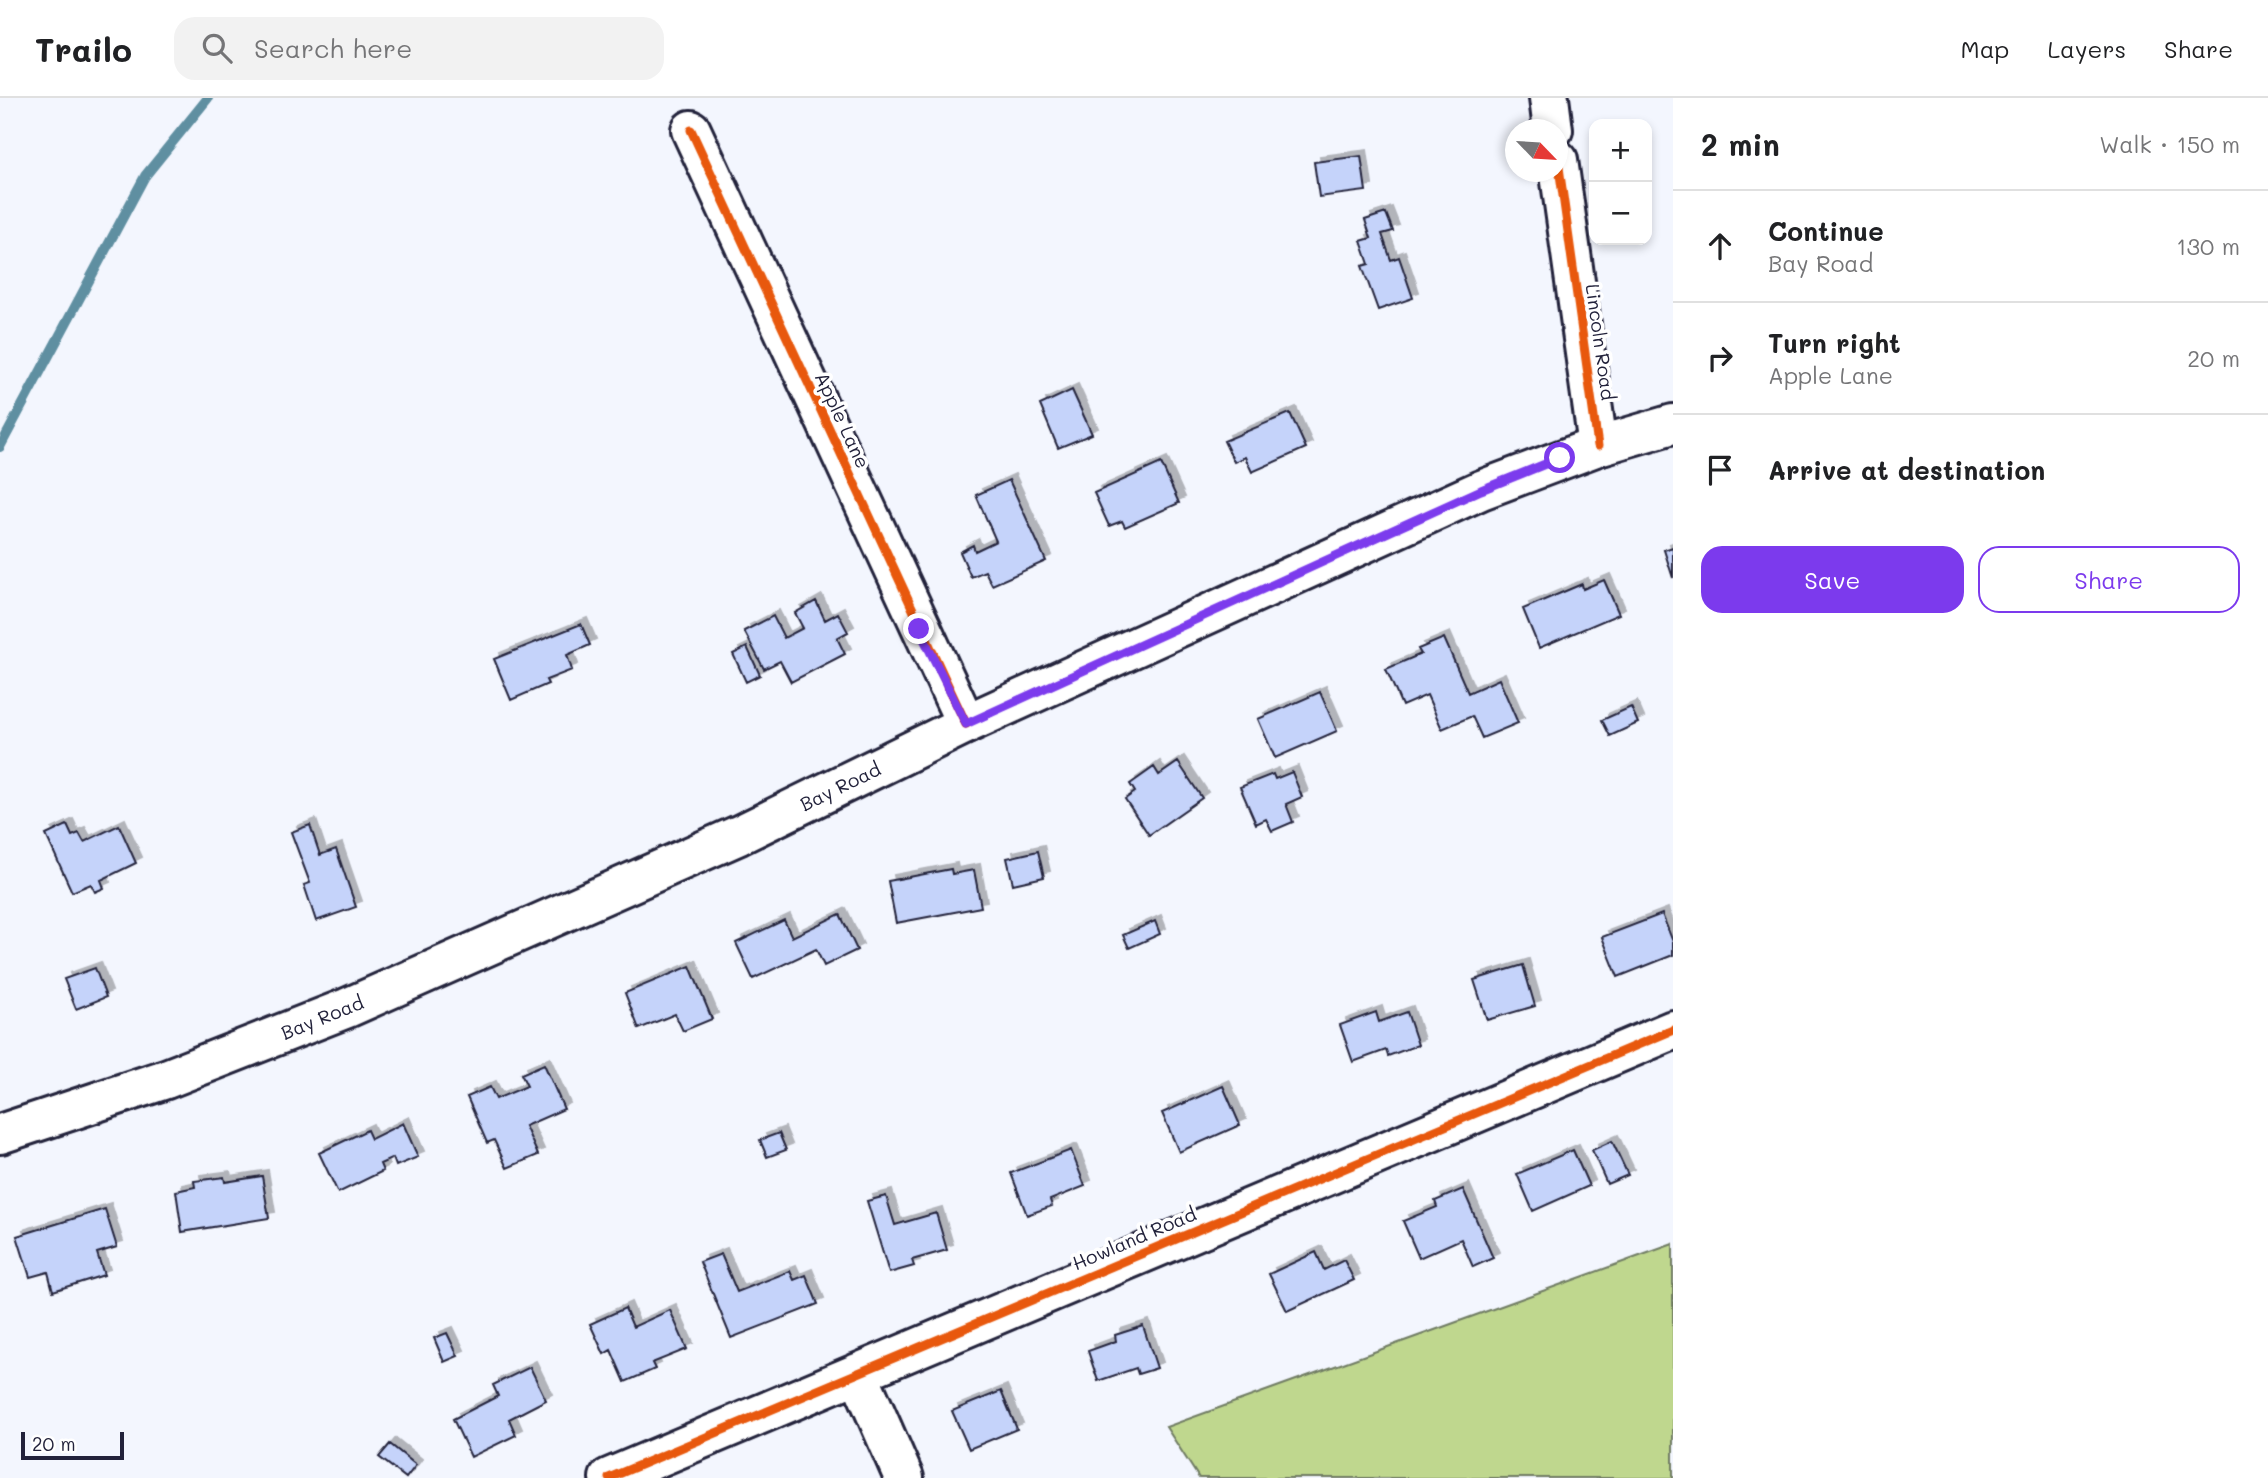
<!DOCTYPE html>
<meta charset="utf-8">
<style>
:root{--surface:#fff;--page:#f2f2f2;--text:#202124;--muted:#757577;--line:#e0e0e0;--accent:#7c3aed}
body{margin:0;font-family:Mali,sans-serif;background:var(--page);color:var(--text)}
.controls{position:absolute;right:21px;top:21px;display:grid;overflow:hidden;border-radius:14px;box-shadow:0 4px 10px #0003}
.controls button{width:63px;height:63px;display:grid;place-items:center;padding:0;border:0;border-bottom:2px solid var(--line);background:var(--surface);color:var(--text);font:35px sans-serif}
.compass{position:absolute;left:1505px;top:21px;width:63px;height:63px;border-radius:50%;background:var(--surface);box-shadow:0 4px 10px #0003;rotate:115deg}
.scale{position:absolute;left:21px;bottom:18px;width:103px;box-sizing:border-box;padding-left:7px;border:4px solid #22223b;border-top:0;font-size:19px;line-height:24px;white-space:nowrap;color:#22223b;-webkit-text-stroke:5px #fff;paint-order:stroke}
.stop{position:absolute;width:21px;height:21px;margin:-16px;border:5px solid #7c3aed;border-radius:50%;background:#fff}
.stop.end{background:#7c3aed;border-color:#fff;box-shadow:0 2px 7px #0008}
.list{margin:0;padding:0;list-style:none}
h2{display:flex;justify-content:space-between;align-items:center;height:91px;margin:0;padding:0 28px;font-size:30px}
h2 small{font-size:23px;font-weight:400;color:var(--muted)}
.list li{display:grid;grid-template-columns:46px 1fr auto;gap:21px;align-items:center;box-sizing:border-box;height:112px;padding:0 28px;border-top:2px solid var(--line)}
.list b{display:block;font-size:26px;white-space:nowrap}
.list p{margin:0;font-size:23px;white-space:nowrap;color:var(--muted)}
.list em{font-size:23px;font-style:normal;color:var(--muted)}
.actions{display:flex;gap:14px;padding:21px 28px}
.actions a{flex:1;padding:16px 0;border:2px solid var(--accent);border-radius:21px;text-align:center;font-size:24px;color:var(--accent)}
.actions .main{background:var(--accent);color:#fff}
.icon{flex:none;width:38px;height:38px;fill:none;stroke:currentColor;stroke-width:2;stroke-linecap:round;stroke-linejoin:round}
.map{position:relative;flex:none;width:1673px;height:1380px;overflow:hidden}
header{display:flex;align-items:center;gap:42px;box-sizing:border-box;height:98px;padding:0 35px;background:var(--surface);border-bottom:2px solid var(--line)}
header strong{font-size:33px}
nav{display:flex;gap:38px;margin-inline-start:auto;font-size:24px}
.search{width:490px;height:63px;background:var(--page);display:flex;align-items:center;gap:18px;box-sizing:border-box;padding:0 24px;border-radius:21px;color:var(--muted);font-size:26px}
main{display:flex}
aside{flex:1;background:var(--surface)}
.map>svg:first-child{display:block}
.green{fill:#bfd78e;stroke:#707c64;stroke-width:2}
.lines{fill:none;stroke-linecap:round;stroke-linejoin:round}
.stream{stroke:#5f8fa1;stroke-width:10}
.building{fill:#c5d3fa;stroke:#22223b;stroke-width:2;filter:url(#shadow)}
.minor-casing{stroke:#22223b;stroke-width:44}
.major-casing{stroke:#22223b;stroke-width:44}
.minor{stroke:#fff;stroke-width:38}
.major{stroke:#fff;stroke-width:38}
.cycleway-casing{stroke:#fff;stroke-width:13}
.cycleway{stroke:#e8590c;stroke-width:9}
.route{stroke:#7c3aed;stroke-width:9}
.labels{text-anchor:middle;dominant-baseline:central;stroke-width:7;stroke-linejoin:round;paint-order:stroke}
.street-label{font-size:19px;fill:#22223b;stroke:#fff}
</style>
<header>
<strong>Trailo</strong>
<div class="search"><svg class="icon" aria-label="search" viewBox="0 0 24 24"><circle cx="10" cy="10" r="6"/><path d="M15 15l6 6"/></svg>Search here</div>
<nav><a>Map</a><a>Layers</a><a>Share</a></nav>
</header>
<main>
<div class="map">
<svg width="1673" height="1380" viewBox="0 0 1673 1380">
<defs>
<filter id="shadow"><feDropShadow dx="6" dy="-6" stdDeviation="0" flood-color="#0004"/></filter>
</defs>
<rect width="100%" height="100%" fill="#f3f6fe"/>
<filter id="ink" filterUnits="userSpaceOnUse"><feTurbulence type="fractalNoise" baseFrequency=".0143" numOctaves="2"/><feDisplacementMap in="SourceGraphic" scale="14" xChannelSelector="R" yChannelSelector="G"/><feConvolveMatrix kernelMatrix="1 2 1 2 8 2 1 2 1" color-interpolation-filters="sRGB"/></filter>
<g filter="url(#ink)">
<!-- green -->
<path class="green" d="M1673 1146V1380H1199L1166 1329Z"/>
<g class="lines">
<!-- stream -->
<path class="stream" d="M0 349 145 78 208 0"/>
</g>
<!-- building -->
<path class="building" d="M1361 58 1366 93 1319 99 1314 64Z
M1386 115 1393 133 1382 136 1391 162 1399 159 1413 200 1378 212 1362 168 1369 166 1361 143 1371 140 1365 122Z
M1072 292 1092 336 1058 350 1040 307Z
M1290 315 1306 350 1252 374 1245 359 1234 364 1224 343Z
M1161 365 1179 405 1125 429 1122 423 1109 428 1094 395Z
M1009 382 1046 463 992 487 985 473 971 479 960 454 973 447 975 453 996 443 976 397Z
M1673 449V480L1664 452Z
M1604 482 1619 516 1539 550 1523 511 1582 486 1583 491Z
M816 503 825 522 838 515 848 534 837 540 845 556 791 584 780 563 764 571 744 533 773 518 784 540 803 530 795 515Z
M581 526 590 547 567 557 572 572 546 582 548 586 511 602 494 561Z
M1444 540 1468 595 1499 581 1518 625 1482 640 1472 618 1442 631 1427 597 1402 608 1386 571 1421 556 1418 551Z
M747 549 760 577 746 584 733 556Z
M1320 594 1337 633 1275 660 1258 621Z
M1631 609 1638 625 1610 638 1602 622Z
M1178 664 1202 700 1149 737 1125 701 1135 694 1130 686 1154 669 1159 677Z
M1292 674 1302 699 1286 706 1293 724 1272 733 1266 721 1256 726 1240 689 1273 676 1275 681Z
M67 727 72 738 79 735 84 744 119 727 136 765 101 782 104 790 95 794 91 786 72 794 46 737Z
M310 727 320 757 336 751 356 809 316 823 304 787 310 785 291 734Z
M1038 753 1044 779 1013 786 1007 760Z
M951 771 952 776 974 772 981 809 896 825 888 783Z
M840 816 857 852 824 868 816 851 753 881 736 845 784 822 792 839Z
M1662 816 1673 844V857L1618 879 1602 839Z
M1155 823 1160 836 1129 850 1123 837Z
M1523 867 1535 908 1487 922 1474 882Z
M690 868 712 921 683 933 675 916 639 931 625 895Z
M95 870 106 899 76 911 64 881Z
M1376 914 1379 924 1407 914 1418 947 1388 958 1386 952 1353 964 1340 927Z
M544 966 564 1011 525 1028 538 1057 507 1070 494 1042 487 1045 467 999 490 989 496 1001 527 988 521 976Z
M1223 988 1240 1027 1179 1054 1162 1015Z
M403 1025 418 1059 396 1068 393 1060 380 1066 383 1073 338 1095 319 1055 367 1032 371 1041Z
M779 1035 786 1052 767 1059 760 1042Z
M1612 1043 1628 1077 1607 1086 1592 1052Z
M1071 1052 1085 1088 1050 1102 1052 1108 1027 1117 1011 1075Z
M1573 1052 1589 1088 1533 1113 1517 1076Z
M262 1078 269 1120 182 1134 176 1093 195 1089 194 1083 224 1079 225 1084Z
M1463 1091 1493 1160 1473 1169 1461 1141 1419 1160 1403 1123 1437 1109 1435 1103Z
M886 1098 895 1127 936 1115 947 1152 912 1162 914 1168 889 1175 867 1103Z
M105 1111 117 1149 97 1155 104 1177 53 1193 48 1174 30 1179 17 1138Z
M1316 1154 1324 1172 1344 1162 1354 1182 1287 1213 1269 1176Z
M721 1156 737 1194 790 1173 794 1182 806 1177 818 1206 731 1240 700 1164Z
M625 1210 633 1229 670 1212 687 1251 652 1265 655 1271 625 1284 611 1252 604 1256 590 1226Z
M1143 1228 1157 1270 1138 1276 1136 1270 1098 1283 1088 1253 1116 1243 1115 1237Z
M447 1235 458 1258 444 1264 434 1240Z
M530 1269 546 1302 509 1321 516 1337 471 1359 453 1321 498 1298 493 1287Z
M1001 1293 1017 1331 969 1351 952 1313Z
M390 1346 416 1367 406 1380 379 1359Z"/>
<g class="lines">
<defs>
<path id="minor" d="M1549 0 1553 32
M691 32 966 626
M1558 62 1598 348
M858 1275 904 1380
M609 1380 1673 932"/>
<path id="major" d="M0 1036 166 981 347 910 739 737 966 626 1481 392 1598 348 1673 326"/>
</defs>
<!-- minor casing -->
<use href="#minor" class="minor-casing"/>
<!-- major casing -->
<use href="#major" class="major-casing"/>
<!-- minor -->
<use href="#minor" class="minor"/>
<!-- major -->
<use href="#major" class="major"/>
<defs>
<path id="cycleway" d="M691 32 966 626
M1558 62 1598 348
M609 1380 1673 932"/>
</defs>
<!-- cycleway casing -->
<use href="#cycleway" class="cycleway-casing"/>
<!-- cycleway -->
<use href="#cycleway" class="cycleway"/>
</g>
</g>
<g class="lines" filter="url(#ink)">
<!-- route -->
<path class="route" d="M919 531 966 626 1481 392 1560 360"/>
</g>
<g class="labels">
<!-- street labels -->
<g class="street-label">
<text transform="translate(1601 244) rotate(82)">Lincoln Road</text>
<text transform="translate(843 322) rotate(65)">Apple Lane</text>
<text transform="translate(840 688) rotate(-26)">Bay Road</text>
<text transform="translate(322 919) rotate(-22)">Bay Road</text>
<text transform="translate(1134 1140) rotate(-23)">Howland Road</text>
</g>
</g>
</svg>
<div class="controls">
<button>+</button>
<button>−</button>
</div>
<svg class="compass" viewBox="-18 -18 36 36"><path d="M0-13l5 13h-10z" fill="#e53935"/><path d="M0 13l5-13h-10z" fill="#757577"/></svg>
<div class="scale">20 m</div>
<div class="stop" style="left:1560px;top:360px"></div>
<div class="stop end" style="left:919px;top:531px"></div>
</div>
<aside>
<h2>2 min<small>Walk · 150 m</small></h2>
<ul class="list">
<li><svg class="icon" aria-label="ahead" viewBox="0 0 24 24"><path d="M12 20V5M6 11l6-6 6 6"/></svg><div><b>Continue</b><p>Bay Road</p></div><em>130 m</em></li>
<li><svg class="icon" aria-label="right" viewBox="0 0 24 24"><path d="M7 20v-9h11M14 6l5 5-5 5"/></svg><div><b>Turn right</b><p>Apple Lane</p></div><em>20 m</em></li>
<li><svg class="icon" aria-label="arrive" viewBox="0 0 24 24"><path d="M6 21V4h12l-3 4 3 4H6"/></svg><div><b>Arrive at destination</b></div></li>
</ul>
<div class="actions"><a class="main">Save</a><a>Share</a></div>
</aside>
</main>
